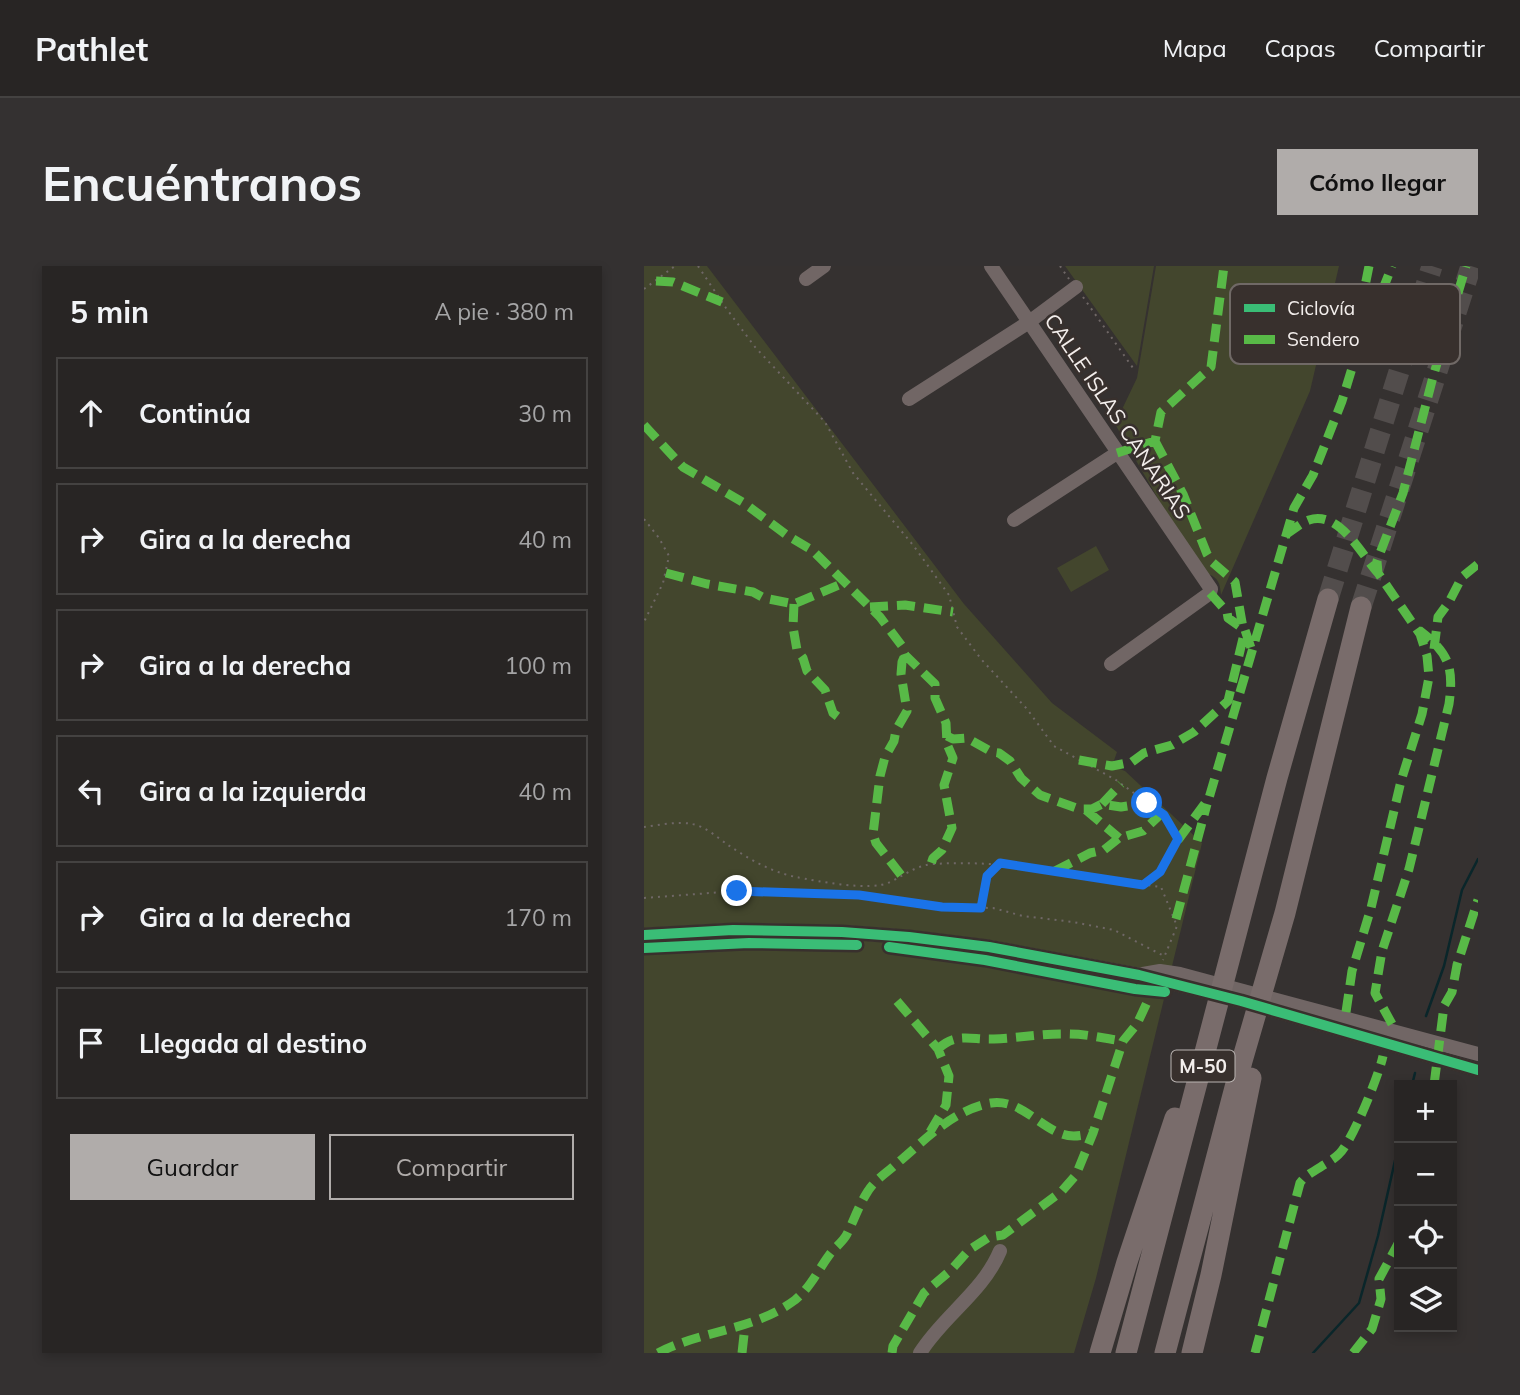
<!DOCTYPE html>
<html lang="es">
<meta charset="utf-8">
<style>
:root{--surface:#282524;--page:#343131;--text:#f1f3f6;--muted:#a5a5a6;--line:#444241;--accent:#b0acaa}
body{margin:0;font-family:Mulish,sans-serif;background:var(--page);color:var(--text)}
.controls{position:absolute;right:21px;bottom:21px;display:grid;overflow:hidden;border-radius:0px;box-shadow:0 4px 10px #0003}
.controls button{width:63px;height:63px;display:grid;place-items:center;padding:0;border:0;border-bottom:2px solid var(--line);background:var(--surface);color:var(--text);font:35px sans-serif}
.stop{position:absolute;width:21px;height:21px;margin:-16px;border:5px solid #1a73e8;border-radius:50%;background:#fff}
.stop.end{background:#1a73e8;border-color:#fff;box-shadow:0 2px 7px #0008}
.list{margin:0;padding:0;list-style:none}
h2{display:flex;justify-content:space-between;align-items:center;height:91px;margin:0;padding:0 28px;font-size:30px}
h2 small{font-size:23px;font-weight:400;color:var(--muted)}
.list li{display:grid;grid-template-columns:46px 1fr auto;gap:21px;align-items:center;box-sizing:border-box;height:112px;margin:0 14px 14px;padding:0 14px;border:2px solid var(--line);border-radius:0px}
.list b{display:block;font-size:26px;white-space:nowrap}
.list em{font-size:23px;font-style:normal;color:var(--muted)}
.actions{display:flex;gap:14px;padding:21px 28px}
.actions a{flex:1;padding:16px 0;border:2px solid var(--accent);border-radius:0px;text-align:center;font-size:24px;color:var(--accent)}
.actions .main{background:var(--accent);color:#111}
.icon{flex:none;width:38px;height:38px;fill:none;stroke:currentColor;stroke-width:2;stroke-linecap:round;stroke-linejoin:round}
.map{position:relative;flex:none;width:834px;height:1087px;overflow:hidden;border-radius:0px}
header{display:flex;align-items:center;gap:42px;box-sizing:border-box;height:98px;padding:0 35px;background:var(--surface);border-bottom:2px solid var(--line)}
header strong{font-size:33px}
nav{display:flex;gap:38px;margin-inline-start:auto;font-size:24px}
.intro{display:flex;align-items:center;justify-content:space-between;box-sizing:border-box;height:168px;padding:0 42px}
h1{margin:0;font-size:49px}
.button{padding:18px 32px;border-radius:0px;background:var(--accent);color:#111;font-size:24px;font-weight:700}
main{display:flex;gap:42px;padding:0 42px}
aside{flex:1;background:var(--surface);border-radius:0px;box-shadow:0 4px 10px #0003}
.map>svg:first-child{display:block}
.green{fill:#43462d}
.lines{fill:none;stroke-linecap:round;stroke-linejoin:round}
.stream{stroke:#0a262a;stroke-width:2.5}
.highway-tunnel{stroke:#524d4c;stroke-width:21;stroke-dasharray:21 10;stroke-linecap:butt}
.path{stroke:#6f6766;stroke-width:2;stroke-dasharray:2 5;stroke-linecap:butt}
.minor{stroke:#716665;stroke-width:14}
.highway{stroke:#796c6b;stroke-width:21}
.quiet{stroke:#58b947;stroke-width:9;stroke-dasharray:18 9;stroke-linecap:butt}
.cycleway-casing{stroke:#38302d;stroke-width:15}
.cycleway{stroke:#3abd76;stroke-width:10}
.route{stroke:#1a73e8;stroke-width:9}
.labels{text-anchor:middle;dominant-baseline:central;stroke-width:5;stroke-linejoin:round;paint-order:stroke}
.shield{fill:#38302d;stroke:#bbb5b3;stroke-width:2}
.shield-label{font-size:19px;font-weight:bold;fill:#f3eeec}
.street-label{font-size:21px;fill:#f3eeec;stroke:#38302d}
.key{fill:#38302d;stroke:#706966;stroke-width:2}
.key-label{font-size:19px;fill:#f3eeec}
</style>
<header>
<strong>Pathlet</strong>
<nav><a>Mapa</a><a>Capas</a><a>Compartir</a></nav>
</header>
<div class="intro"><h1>Encuéntranos</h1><a class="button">Cómo llegar</a></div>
<main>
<aside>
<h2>5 min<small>A pie · 380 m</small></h2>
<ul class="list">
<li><svg class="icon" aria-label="ahead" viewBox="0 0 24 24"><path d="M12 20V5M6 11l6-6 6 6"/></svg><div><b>Continúa</b></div><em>30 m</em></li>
<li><svg class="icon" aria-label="right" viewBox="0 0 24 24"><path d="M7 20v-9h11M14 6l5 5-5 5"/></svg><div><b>Gira a la derecha</b></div><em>40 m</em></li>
<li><svg class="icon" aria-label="right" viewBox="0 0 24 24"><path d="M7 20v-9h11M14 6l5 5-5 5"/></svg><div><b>Gira a la derecha</b></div><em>100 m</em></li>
<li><svg class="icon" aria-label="left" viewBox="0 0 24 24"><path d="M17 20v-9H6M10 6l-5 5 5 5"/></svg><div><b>Gira a la izquierda</b></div><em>40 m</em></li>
<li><svg class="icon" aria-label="right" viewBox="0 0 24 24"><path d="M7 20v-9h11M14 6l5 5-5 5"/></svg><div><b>Gira a la derecha</b></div><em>170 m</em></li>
<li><svg class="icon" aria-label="arrive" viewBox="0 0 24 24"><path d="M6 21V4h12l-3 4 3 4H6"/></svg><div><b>Llegada al destino</b></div></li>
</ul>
<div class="actions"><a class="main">Guardar</a><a>Compartir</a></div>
</aside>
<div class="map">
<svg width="834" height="1087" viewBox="0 0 834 1087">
<rect width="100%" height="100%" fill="#353130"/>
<!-- green -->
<path class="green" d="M0 0H63L320 338 408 437 473 486 468 500 481 505 558 577 452 1012 430 1087H0Z
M421 0H510L493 100Z
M512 0H695L666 125 577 329C576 318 575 312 564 308L524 250 471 158 493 112Z
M452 280 465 304 427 326 413 302Z"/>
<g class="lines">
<!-- stream -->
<path class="stream" d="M782 750 800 700 818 624 834 593
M768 819 771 807
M669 1087 715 1037 734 970 755 877"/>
<!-- highway-tunnel -->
<path class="highway-tunnel" d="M684 333 788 0
M717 341 827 0"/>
<!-- path -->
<path class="path" d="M54 0 82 42 111 81 181 156 209 207 269 279 305 329 313 361 337 393 383 443 410 480 472 514 520 549 534 574 516 606 499 619
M416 0 425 13
M0 23 31 0
M439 31 489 102
M0 253 15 272 25 290 19 317 0 356
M0 561C14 559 34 555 48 558 61 560 74 572 84 579 105 593 127 606 152 611 173 615 227 626 246 616 261 609 272 599 290 598 366 593 442 611 517 621L533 660 519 694
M0 632 93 625 177 627 215 629 298 641 349 642 379 650 429 656 470 664 520 690
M337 641 343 610 356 597"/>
<!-- minor -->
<path class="minor" d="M347 0 567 323 566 327 467 398
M162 13 180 0
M265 133 385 56 432 21
M370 254 473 187
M0 669 89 664 198 666 265 671 345 681 495 709 597 735 834 804
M499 708 516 705 536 708 834 788
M276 1087C299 1050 339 1026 356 985"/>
<!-- highway -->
<path class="highway" d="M456 1087 483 996 531 852
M482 1087 633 512 684 333
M521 1087 598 795 641 647 717 341
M548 1087 567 1009 607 812"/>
<!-- quiet -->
<path class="quiet" d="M12 15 29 16 78 36
M718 76 748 0
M0 159 39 201 100 237 144 270 168 284 236 351 258 380 261 389 291 418V432L302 457 303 478 309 492 300 519 308 562 298 584 289 592 287 598
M511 175 539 228 563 288 568 296 591 316 599 362
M473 187 511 175 517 146 567 101 580 0
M641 269C649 264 657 257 665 254 695 244 717 288 734 307
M22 307 63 318 109 326 120 332 150 338 202 316
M566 327 583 346 584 352 601 364
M150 338 149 361 153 384 159 392 163 405 181 424 189 447 197 453
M226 341 261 339 309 346
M790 383 794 351 805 336 818 311 834 298
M303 470 309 473 323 472 348 486 355 487 366 495 377 512 396 529 435 543H448L458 538 477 541 503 537
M435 494 468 500 488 496 500 487 528 479 550 466 584 435 601 364 607 382
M458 538 477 518
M442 544 475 572
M534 574 565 532 650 242 669 209 698 135 712 89 716 45 725 0
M411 605 446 587 460 584 475 572 499 565 518 547
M257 609 232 577 229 568 236 510 241 491 250 475 252 464 263 445 257 408 258 396 261 389
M532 653 563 538
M253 735 294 783 305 810 302 839 286 866
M702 746 708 705 727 642 757 515 778 448 785 411 783 390 776 368 734 307 733 295 759 227 789 111 822 0
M748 758 731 727 738 685 765 603 805 438C810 401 805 387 775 364
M294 783C312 766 327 774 350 773 375 772 400 767 426 768 444 768 462 773 479 775
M790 819 800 740 808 726 813 699 834 634
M14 1087C58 1064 109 1065 151 1034 167 1021 174 1004 186 988 191 981 199 976 203 968 210 954 215 939 224 925 230 915 241 908 250 900 279 876 308 844 347 837 376 833 393 859 418 868 429 872 439 869 449 867
M98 1087 101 1060
M248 1087 249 1080 280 1027 307 1004 325 984 345 971 359 969 418 925 432 909 449 867 479 775 493 758 506 730
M611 1087 656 917C663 906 684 899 695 888 708 876 735 809 739 790
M709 1087 728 1063 737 1033 735 1013 755 976"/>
<defs>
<path id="cycleway" d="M0 669 89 664 198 666 265 671 345 681 495 709 597 735 834 804
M245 681 341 694 491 723 521 726
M0 682 105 677 213 679"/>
</defs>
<!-- cycleway casing -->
<use href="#cycleway" class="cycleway-casing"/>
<!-- cycleway -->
<use href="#cycleway" class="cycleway"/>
</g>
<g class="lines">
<!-- route -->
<path class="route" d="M93 625 215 629 298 641 337 642 343 610 356 597 499 619 516 606 534 573 520 549 503 537"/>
</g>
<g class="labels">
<!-- shield labels -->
<rect class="shield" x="527.5" y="784.5" width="63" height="31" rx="5"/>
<g class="shield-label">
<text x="559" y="800">M-50</text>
</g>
<!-- street labels -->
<g class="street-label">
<text transform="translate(474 150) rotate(56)">CALLE ISLAS CANARIAS</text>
</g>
</g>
<!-- legend -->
<rect x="586" y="18" width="230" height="80" rx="10" class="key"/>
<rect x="600" y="38" width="31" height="8" fill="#3abd76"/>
<rect x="600" y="69" width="31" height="9" fill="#58b947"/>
<g class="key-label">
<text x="643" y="49">Ciclovía</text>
<text x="643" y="80">Sendero</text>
</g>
</svg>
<div class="controls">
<button>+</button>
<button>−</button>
<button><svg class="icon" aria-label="locate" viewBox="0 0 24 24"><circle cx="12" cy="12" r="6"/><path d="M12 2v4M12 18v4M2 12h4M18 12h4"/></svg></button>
<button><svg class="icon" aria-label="layers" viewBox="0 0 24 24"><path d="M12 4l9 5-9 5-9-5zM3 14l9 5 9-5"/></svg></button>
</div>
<div class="stop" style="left:503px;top:537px"></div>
<div class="stop end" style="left:93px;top:625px"></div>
</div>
</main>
